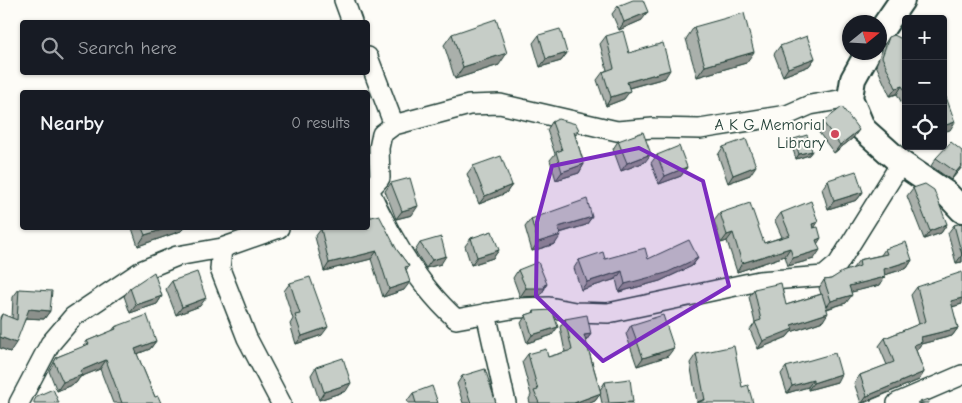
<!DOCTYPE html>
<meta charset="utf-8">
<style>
:root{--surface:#171b24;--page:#20242c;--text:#f1f3f6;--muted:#9ea1a6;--line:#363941}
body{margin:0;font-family:"Comic Neue",sans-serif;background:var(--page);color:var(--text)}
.controls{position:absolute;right:15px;top:15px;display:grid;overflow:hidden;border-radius:5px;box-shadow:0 1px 4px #0004}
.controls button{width:45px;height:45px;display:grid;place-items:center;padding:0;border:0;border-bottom:1px solid var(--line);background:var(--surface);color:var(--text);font:25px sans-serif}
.compass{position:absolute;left:842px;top:15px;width:45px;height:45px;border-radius:50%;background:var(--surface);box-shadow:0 1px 4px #0004;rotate:72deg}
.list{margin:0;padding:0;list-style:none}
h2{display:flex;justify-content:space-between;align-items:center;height:65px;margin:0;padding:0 20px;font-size:21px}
h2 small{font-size:16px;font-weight:400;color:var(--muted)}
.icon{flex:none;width:28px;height:28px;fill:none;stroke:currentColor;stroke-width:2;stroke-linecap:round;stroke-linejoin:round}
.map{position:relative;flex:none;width:962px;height:403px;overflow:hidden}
.search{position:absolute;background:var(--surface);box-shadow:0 1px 4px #0004;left:20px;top:20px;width:350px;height:55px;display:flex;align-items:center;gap:12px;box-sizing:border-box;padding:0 18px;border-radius:5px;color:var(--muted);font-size:19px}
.panel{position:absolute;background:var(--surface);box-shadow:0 1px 4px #0004;left:20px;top:90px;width:350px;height:140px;border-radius:5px}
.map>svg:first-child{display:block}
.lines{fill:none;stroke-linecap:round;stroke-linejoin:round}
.minor-casing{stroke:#1f3d34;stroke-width:22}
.major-casing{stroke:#1f3d34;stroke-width:28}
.minor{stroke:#fdfcf7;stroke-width:19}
.major{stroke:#fdfcf7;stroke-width:24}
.wall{fill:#aab0ab;stroke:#1f3d34}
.shaded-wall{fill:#8b908b;stroke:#1f3d34}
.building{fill:#c6cdc7;stroke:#1f3d34}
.marked{fill:#7b2cbf;fill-opacity:0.2;stroke:#7b2cbf;stroke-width:4;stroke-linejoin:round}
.poi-dot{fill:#d1495b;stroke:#fdfcf7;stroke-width:2}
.labels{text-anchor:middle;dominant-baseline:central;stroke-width:4;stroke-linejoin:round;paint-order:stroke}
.poi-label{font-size:16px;fill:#1f3d34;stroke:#fdfcf7;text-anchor:end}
</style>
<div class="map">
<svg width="962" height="403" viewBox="0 0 962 403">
<rect width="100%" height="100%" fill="#fdfcf7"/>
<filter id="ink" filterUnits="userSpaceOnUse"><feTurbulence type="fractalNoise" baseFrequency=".02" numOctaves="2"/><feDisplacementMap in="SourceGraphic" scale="10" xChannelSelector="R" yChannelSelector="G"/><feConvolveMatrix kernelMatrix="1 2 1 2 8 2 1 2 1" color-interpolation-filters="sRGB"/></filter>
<g filter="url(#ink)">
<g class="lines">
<defs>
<path id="minor" d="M344 0 352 22
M368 57 394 125
M369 190C390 236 418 285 456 319L517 308 549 307 575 312 608 313 759 281 824 276 838 264 901 163
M368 191 380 178 379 148 382 134 394 125 469 105 500 104 617 131 653 128 700 129 787 115 810 105 850 98
M279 228 222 248 220 269 247 338 281 403
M486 313 506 403
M19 403 50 344 73 317 143 270 177 256 222 248
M897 403 962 375"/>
<path id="major" d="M880 32 902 0
M868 52 853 79 850 98 863 129 901 163 947 194 962 210"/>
</defs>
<!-- minor casing -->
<use href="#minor" class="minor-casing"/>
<!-- major casing -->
<use href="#major" class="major-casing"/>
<!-- minor -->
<use href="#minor" class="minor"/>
<!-- major -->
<use href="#major" class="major"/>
</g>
<!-- wall -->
<path class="wall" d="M618 6 642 20 619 30 612 14Z
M694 27 746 63 697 77 686 39Z
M452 34 499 65 455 79 444 45Z
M539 35 567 53 561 61 540 67 533 43Z
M606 36 629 53 665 78 629 88 624 99 606 106 597 80 603 72 607 70 600 44Z
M889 37 905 44 906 47V111L897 94 890 96 876 65 884 45Z
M780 46 815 58 809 66 783 76 774 54Z
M552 122 579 130 575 135 584 164 579 173 556 180 550 160 555 154 547 130Z
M823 122 853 138 834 153 817 130Z
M794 139 812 151 809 155 796 159 791 143Z
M618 141 645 162 621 171 613 149Z
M723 147 750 175 728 183 718 155Z
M657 155 687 167 681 176 659 184 651 163Z
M936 158 962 167 951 180 931 166Z
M473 166 512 185 506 193 479 204 467 174Z
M828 180 863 192 857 200 828 209 822 189Z
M391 183 412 215 396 219 385 191Z
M913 188 947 224 941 233 924 239 907 196Z
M720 213 764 243 782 237 775 221 781 213 814 228 817 243 814 259 788 266 785 256 737 272 727 241 721 243 714 221Z
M592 217 586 225 560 233 555 244 532 251 525 227 531 219Z
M962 223V262L956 263 948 233 954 225Z
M132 228H184L181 231 138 246Z
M321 229 397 250 409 266 406 270 404 290 383 297 371 259 324 271 315 237Z
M471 238 499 250 493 258 471 265 465 246Z
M420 243 441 264 426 268 415 251Z
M885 249 912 260 907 268 885 275 880 285 851 292 846 303 827 309 823 321 791 332 787 337 758 349 750 330 755 323 749 297 754 289 786 305 821 294 819 288 824 280 831 279 853 268 859 260 881 255Z
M698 258 692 266 660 281 619 292 616 279 581 290 574 268 579 260 605 259H648Z
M518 270 547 284 545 287V288L540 296 520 297 513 278Z
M172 281 200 306 176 315 166 289Z
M290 283 322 335 296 344 290 324 293 319 284 291Z
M917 287 962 304 952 307 958 328 952 336 921 344 916 350 924 372 919 380 864 403H861L854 383 860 375 887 365 879 346 885 338 919 324 911 295Z
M130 288 162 296 157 304 130 313 124 296Z
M19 289 50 311 44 319 26 318 10 352 0 348V317L2 314 12 318 13 297Z
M534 311 552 335 527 343 521 323 526 315 533 313Z
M565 319 591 334 586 341 600 390 605 382 633 403H602L600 394 595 401 590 403H530L529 399 531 395 522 362 528 354 548 357 565 352 560 327Z
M631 325 668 356 637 366 626 334Z
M115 327 156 341 150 349 137 354 155 397 161 403H113L100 369 80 377 76 383 57 391 49 371 57 357 83 347 87 341 112 331Z
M696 354 742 387 697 402 690 363Z
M316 367 346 391 319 400 311 375Z
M786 367 837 382 808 390V387L787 393 781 374Z
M462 376 496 403H463L457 384Z
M413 393 438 403H408L407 401Z"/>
<!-- shaded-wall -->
<path class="shaded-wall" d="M648 12 642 20 619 30 624 22Z
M754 52 746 63 697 77 705 66Z
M507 53 499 65 455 79 463 67Z
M567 53 561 61 540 67 546 59Z
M815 58 809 66 783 76 788 68Z
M670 70 665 78 621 90 627 82Z
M902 86 897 94 890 96 896 88Z
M630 91 624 99 606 106 611 97Z
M955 122 950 130 943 132V126Z
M859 130 853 138 834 153 840 145Z
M812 151 809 155 796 159 799 154Z
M651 154 645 162 621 171 627 163Z
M584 164 579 173 556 180 562 172Z
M962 165V167L951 180 956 172Z
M756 166 750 175 728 183 733 175Z
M687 167 681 176 659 184 665 176Z
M512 185 506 193 479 204 485 196Z
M863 192 857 200 828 209 834 201Z
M418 206 412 215 396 219 402 211Z
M592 217 586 225 552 235 558 227Z
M818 222 813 230 812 224Z
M947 224 941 233 924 239 930 231Z
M168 228H184L181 231 138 246 145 235Z
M733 233 727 241 721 243 727 235Z
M561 235 555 244 532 251 538 242Z
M821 238 816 246V240Z
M790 248 785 256 737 272 742 263Z
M499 250 493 258 471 265 477 257Z
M820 250 814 259 788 266 793 258Z
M377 251 371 259 324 271 329 263Z
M962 255V262L956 263Z
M446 256 441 264 426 268 432 260Z
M698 258 692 266 660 281 619 292 625 284Z
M912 260 907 268 878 277 884 269Z
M622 271 616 279 581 290 587 282Z
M885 277 880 285 844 294 849 286Z
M410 282 404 290 383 297 389 289Z
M547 284 544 288H545L540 296 520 297 526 288Z
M852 295 846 303 825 309 831 301Z
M162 296 157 304 130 313 136 305Z
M206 298 200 306 176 315 182 307Z
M962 298V304L945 309 951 301Z
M29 309 50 311 44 319 23 318Z
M828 313 823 321 791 332 787 337 758 349 763 341 791 325Z
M328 327 322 335 296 344 302 336Z
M558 327 552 335 527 343 532 335Z
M958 328 952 336 921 344 917 350 908 353 921 337Z
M591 334 585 342 584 335Z
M0 337 16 343 10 352 0 348Z
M156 341 150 349 129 357 135 349Z
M674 348 668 356 637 366 643 358Z
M106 360 100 369 80 377 76 383 57 391 63 382 80 371Z
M924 372 919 380 862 403 867 396Z
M841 374 837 382 808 390 813 383Z
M813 380 808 387 787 393 792 386Z
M351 383 346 391 319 400 324 392Z
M601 393 595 401 590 403H574Z"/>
<!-- building -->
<path class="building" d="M633 0H643L648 12 624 22 618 6Z
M744 13 754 52 705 66 694 27Z
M496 19 507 53 463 67 452 34Z
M560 29 567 53 546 59 539 35Z
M623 31 629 53 663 43 670 70 627 82 630 91 611 97 603 72 614 68 606 36Z
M894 35 906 41 905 44 906 47V92L902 86 896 88 882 57 889 37Z
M807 36 815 58 788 68 780 46Z
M946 97 955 122 943 126V98Z
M842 107 859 130 840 145 823 122Z
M558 119 576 124 579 130 574 132 584 164 562 172 556 152 562 150 552 122Z
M643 132 651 154 627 163 618 141Z
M807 135 812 151 799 154 794 139Z
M746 139 756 166 733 175 723 147Z
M951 142 962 151V165L956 172 936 158Z
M679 146 687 167 665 176 657 155Z
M501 156 512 185 485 196 473 166Z
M856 171 863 192 834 201 828 180Z
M410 178 418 206 402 211 391 183Z
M925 184 934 190 947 224 930 231 913 188Z
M587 199 592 217 558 227 561 235 538 242 531 219Z
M811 201 818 222 812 224 813 228 818 227 821 238 816 240 820 250 793 258 790 248 742 263 733 233 727 235 720 213 750 203 764 243 790 235 781 213Z
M379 215 397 250 409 266 405 267 410 282 389 289 377 251 329 263 321 229 328 228H368V218Z
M962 223V255L954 225Z
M142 228H168L145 235Z
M492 231 499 250 477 257 471 238Z
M441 237 446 256 432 260 420 243Z
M689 240 698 258 666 273 625 284 622 271 587 282 579 260 603 252 605 259 645 248 648 259Z
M906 242 912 260 884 269 885 277 849 286 852 295 831 301 824 280 831 279 842 272 860 266 859 260 887 254 885 249Z
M538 262 547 284 544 285 545 288H526L518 270Z
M154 272 162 296 136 305 130 288Z
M197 272 206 298 182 307 172 281Z
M962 272V298L951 301 958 328 921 337 922 342 914 345 924 372 867 396 860 375 894 362 885 338 926 321 917 287Z
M310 277 328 327 302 336 295 315 300 314 290 283Z
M781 283 786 305 822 294 828 313 791 325 793 329 763 341 755 322 761 320 754 289Z
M19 289 52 291 50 311 29 309 16 343 0 337V320L2 314 17 320Z
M552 310 558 327 532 335 526 315 535 312 534 311Z
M147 315 156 341 135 349 155 397 158 396 161 403H122L106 360 80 371 82 375 63 382 54 362 57 357 89 344 87 341 116 329 115 327Z
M587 315 591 334 584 335 601 393 574 403H539L534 391 538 390 528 354 546 349 548 357 572 350 565 319Z
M663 315 674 348 643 358 631 325Z
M734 346 742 387 748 385 753 403H696L705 400 696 354Z
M835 353 841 374 813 383V380L792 386 786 367Z
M343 358 351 383 324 392 316 367Z
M485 369 496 403H471L462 376Z
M630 379 633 402 609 403 605 382Z
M432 386 438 403H416L413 393Z
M53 389 59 403H34V401L37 396Z
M928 399 929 403H917Z"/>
</g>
<!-- marked area -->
<path class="marked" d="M639 148 703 181 729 286 603 361 536 296 537 222 552 166Z"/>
<!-- markers -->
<circle class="poi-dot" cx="835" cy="134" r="5"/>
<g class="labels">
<!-- poi labels -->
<g class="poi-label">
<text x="825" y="125">A K G Memorial<tspan x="825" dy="18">Library</tspan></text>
</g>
</g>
</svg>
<div class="controls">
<button>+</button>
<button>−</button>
<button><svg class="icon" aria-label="locate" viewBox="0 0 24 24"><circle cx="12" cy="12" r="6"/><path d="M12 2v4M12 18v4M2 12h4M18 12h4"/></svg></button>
</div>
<svg class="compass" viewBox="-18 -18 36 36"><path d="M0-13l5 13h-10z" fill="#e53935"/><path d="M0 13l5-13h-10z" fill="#9ea1a6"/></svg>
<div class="search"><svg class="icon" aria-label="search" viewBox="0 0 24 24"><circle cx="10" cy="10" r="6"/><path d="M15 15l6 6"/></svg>Search here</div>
<section class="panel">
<h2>Nearby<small>0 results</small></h2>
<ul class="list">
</ul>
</section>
</div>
